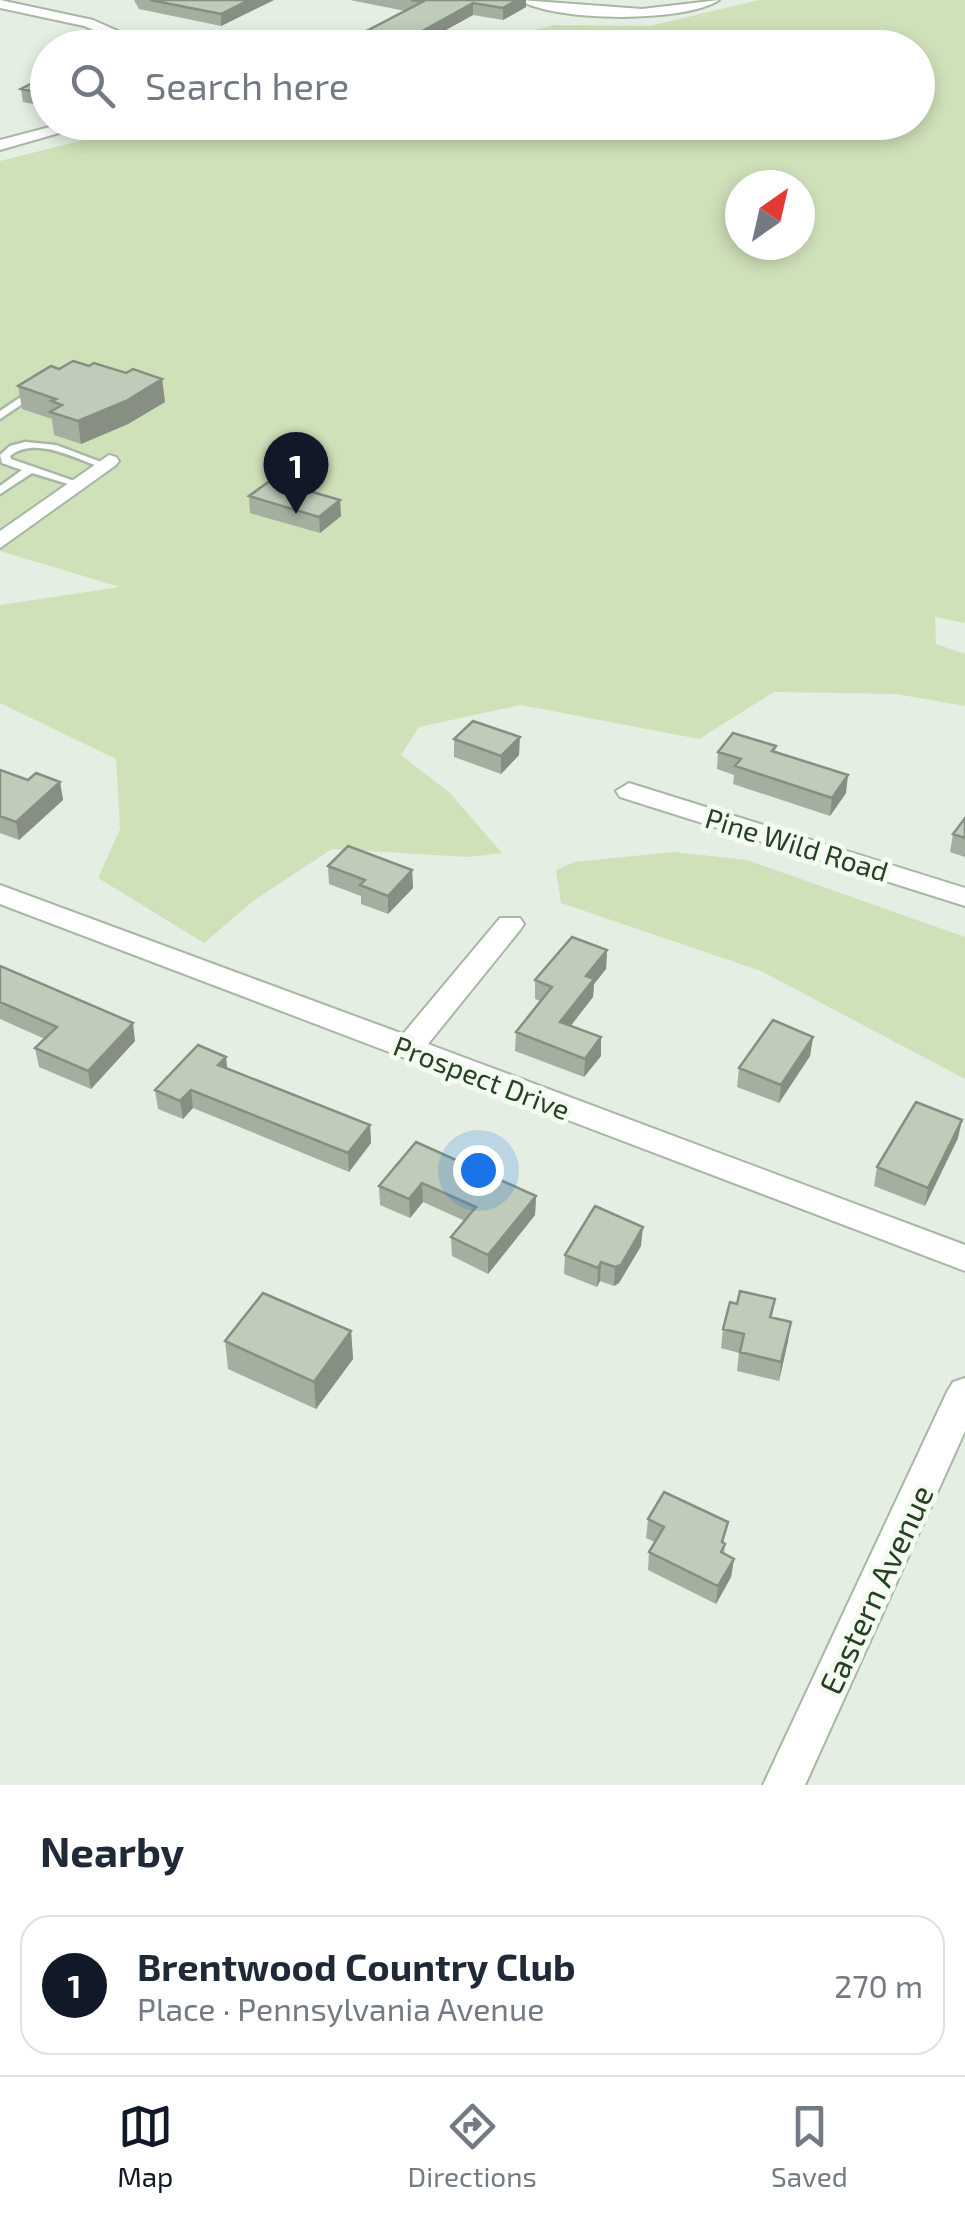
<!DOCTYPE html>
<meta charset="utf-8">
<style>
:root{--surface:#fff;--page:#f2f2f3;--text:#1f2937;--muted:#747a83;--line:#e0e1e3;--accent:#111827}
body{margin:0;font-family:"Exo 2",sans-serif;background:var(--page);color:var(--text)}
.compass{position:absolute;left:725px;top:170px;width:90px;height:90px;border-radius:50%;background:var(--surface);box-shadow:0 5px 15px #0003;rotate:34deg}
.you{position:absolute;left:478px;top:1170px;width:35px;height:35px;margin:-25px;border:8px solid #fff;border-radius:50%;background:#1a73e8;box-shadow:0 0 0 15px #1a73e833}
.badge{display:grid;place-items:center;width:65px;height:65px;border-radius:50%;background:var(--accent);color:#fff;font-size:32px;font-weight:700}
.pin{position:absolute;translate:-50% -82px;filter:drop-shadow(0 2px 5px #0008)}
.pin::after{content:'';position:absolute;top:52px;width:35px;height:30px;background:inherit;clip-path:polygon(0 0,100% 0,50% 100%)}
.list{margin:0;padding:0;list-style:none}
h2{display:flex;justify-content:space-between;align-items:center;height:130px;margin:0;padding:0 40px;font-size:42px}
h2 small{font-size:32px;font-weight:400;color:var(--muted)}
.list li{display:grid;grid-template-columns:65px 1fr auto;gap:30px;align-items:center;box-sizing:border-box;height:140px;margin:0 20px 20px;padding:0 20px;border:2px solid var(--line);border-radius:30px}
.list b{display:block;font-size:38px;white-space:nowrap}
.list p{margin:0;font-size:32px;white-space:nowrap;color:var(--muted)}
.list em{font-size:32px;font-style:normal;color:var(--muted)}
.icon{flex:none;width:55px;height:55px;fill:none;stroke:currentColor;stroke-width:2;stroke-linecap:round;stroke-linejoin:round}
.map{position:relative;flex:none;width:965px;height:1785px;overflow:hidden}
.search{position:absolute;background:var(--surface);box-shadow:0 5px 15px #0003;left:30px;right:30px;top:30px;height:110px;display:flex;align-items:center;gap:25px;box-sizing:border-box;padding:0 35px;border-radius:55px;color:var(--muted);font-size:38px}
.sheet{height:290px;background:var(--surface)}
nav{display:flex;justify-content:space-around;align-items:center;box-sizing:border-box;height:140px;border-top:2px solid var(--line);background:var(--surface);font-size:28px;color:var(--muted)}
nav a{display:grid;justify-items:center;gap:5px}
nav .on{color:var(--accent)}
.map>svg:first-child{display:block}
.green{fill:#cfe1b9;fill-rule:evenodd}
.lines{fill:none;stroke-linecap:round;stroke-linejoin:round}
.service-casing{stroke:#a7b7a4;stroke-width:5}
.minor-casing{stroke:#a7b7a4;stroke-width:4}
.service{fill:#fff;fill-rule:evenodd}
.minor{fill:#fff;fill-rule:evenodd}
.wall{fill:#a4afa0}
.shaded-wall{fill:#868f82}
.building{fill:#bfccba;stroke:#868f82;stroke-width:2.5}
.labels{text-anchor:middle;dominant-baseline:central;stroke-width:10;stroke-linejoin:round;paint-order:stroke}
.street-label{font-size:28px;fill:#244120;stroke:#f5faf3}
.near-street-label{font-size:32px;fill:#244120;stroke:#f5faf3}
</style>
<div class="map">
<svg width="965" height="1785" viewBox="0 0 965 1785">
<rect width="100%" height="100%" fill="#e5eee2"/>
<!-- green -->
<path class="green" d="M759 0H965V623L935 617 936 644 965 654V706L896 694 774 692 699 739 521 705 419 727 401 755 450 793 502 853 469 857 332 849 253 901 204 943 98 878 120 829 116 759 0 703V605L120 587 0 551V161L151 123 918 122V48H539L500 40 553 25 650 26ZM740 185H800V245H740Z
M674 852 747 860 965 937V1079L761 971 561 903 556 870 574 862Z"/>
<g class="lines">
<defs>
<path id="service" d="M24 395 29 398 28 400 0 419V411Z
M25 442 56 445 109 465 104 468C77 460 36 435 10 456L11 459 83 484 78 487 32 473 0 494V486L22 470 2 463 0 455 10 446Z"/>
<path id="minor" d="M0 0 93 20 156 48H135L84 26 0 8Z
M520 0 642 9 719 0C685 23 554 22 520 0Z
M69 122H97L0 150V140Z
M109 455 116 457 119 461 116 465 0 548V531Z
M629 783 965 888V906L620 797 616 791Z
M0 885 403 1034 500 918H520L524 924 520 930 428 1044 965 1245V1271L0 904Z
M965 1378V1431L805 1785H763L947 1392 953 1382Z"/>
</defs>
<!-- service casing -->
<use href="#service" class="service-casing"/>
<!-- minor casing -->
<use href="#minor" class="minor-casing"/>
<!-- service -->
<use href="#service" class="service"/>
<!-- minor -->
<use href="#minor" class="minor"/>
</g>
<!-- wall -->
<path class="wall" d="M134 0H274L221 26 139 9Z
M350 0H526V7L503 20 473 15 415 47 408 46 404 48H355V37L405 11Z
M48 75V107L23 102 21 89Z
M89 366 162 379 165 402 128 424 81 444 54 435 52 419 22 409 18 386 59 369Z
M249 496 340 500 341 516 320 533 250 513Z
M454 739 519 755 501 774 454 757Z
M776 746 775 752 846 793 830 816 733 784 734 775 717 769 718 752Z
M0 770 28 780 60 782 63 800 19 840 0 833Z
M965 818V857L950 852 953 834Z
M328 866 412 870 413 888 388 914 361 904V896L329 884Z
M607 950 606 969 594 984 593 997 571 1026 601 1056 584 1077 515 1051 516 1032 540 1001 535 999V980Z
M0 966 135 1041 91 1089 39 1067 35 1048 45 1039 0 1019Z
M813 1037 810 1056 779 1103 737 1087 739 1068Z
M226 1057 227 1069 370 1125 371 1143 349 1172 193 1108 183 1119 158 1109 155 1090Z
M958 1138 925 1206 874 1186 877 1167Z
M416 1142 536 1196 535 1215 488 1274 452 1256 451 1237 465 1221 423 1202 410 1218 380 1205 379 1186Z
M641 1246 619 1283 614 1286 600 1281 597 1287 564 1274 565 1255Z
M775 1299 772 1318 788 1341 779 1381 737 1371 739 1353 721 1348 723 1329 737 1304Z
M351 1331 353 1359 316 1409 228 1369 225 1341Z
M648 1519 725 1544 724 1554 734 1559 731 1577 716 1604 648 1570 649 1552 655 1542 646 1538Z"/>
<!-- shaded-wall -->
<path class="shaded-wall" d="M249 0H274L221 26V14Z
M517 0H526V7L503 20V8Z
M473 3V15L415 47V35Z
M408 34V46L404 48H388V44Z
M162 379 165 402 128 424 81 444 78 421Z
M340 500 341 516 320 533 319 517Z
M520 737 519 755 501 774V756Z
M848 775 846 793 830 816 832 798Z
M60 782 63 800 19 840 16 822Z
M412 870 413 888 388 914V896Z
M607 950 606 969 594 984 593 997 559 1040 560 1022 586 976Z
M133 1023 135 1041 91 1089 88 1071Z
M601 1037V1056L584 1077 585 1059Z
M813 1037 810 1056 779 1103 781 1085Z
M226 1057 228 1076 218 1065Z
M191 1090 193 1108 183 1119 180 1101Z
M962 1120 958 1138 925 1206 928 1188Z
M370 1125 371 1143 349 1172 348 1153Z
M422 1183 423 1202 410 1218 409 1199Z
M536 1196 535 1215 488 1274V1255Z
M643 1227 641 1246 619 1283 614 1286 615 1267Z
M601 1262 600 1281 597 1287 598 1268Z
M791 1322 788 1341 779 1381 781 1362Z
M351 1331 353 1359 316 1409 314 1382Z
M734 1559 731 1577 716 1604 718 1586Z"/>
<!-- building -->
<path class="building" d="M150 0H249L221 14Z
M411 0H517L503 8 473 3 415 35 408 34 388 44 355 37 422 2Z
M48 75V94L21 89Z
M73 361 89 366 94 363 126 373 133 369 162 379 126 401 78 421 50 412 62 405 51 401 56 399 18 386 51 366 59 369Z
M271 480 340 500 319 517 249 496Z
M473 721 520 737 501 756 454 739Z
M733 733 776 746 772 751 848 775 832 798 735 766 741 759 718 752Z
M0 770 28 780 36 773 60 782 16 822 0 816Z
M965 818V838L953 834Z
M348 846 412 870 388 896 360 885 365 880 328 866Z
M572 937 607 950 586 976 594 979 560 1022 601 1037 585 1059 516 1032 552 987 535 980Z
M0 966 133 1023 88 1071 35 1048 57 1027 0 1002Z
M773 1020 813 1037 781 1085 739 1068Z
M198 1045 226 1057 218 1065 370 1125 348 1153 191 1090 180 1101 155 1090Z
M916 1102 962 1120 928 1188 877 1167Z
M416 1142 536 1196 488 1255 451 1237 476 1207 422 1183 409 1199 379 1186Z
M595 1206 643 1227 621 1265 615 1267 601 1262 598 1268 565 1255Z
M740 1291 775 1299 770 1317 791 1322 781 1362 740 1352 744 1334 723 1329 730 1302 737 1304Z
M263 1293 351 1331 314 1382 225 1341Z
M664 1492 728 1522 722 1542 725 1544 721 1552 734 1559 718 1586 649 1552 664 1527 648 1519Z"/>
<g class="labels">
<!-- street labels -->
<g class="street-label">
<text transform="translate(797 844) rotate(17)">Pine Wild Road</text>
<text transform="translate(482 1077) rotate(21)">Prospect Drive</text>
</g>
<!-- near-street labels -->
<g class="near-street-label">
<text transform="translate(875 1589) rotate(-65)">Eastern Avenue</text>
</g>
</g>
</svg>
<svg class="compass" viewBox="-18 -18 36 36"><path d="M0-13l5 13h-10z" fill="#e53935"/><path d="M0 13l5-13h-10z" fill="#747a83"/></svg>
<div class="you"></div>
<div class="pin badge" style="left:296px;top:514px">1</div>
<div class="search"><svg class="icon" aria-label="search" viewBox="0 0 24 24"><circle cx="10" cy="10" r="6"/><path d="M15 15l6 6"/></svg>Search here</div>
</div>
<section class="sheet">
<h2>Nearby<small></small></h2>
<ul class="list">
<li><span class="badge">1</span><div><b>Brentwood Country Club</b><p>Place · Pennsylvania Avenue</p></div><em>270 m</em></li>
</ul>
</section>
<nav>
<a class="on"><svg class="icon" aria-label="map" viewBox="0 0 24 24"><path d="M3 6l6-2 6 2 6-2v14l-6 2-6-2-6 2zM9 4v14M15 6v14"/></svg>Map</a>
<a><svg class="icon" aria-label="directions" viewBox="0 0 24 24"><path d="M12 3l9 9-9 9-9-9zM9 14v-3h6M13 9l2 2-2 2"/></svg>Directions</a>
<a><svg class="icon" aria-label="saved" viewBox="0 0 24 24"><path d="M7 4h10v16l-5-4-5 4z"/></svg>Saved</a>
</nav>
